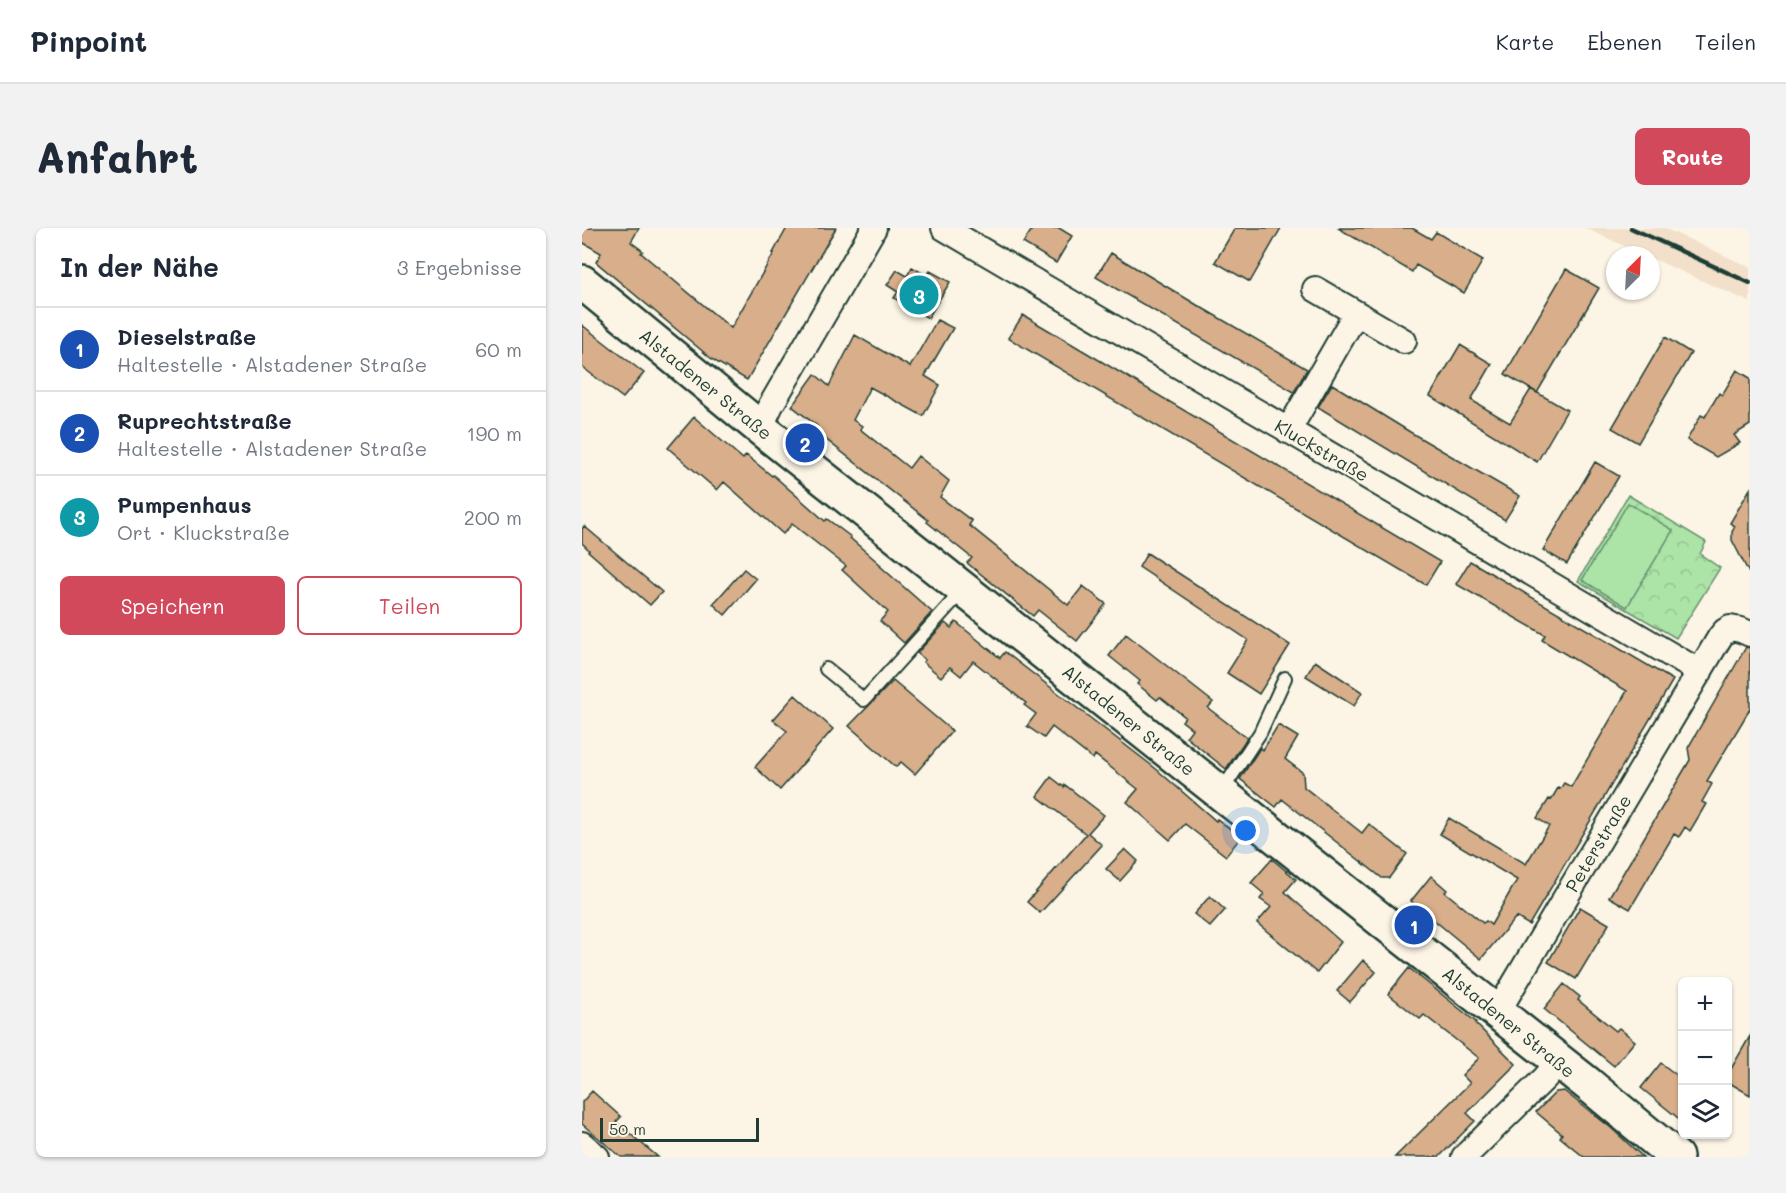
<!DOCTYPE html>
<html lang="de">
<meta charset="utf-8">
<style>
:root{--surface:#fff;--page:#f2f2f3;--text:#1f2937;--muted:#747a83;--line:#e0e1e3;--accent:#d1495b}
body{margin:0;font-family:Mali,sans-serif;background:var(--page);color:var(--text)}
.controls{position:absolute;right:18px;bottom:18px;display:grid;overflow:hidden;border-radius:9px;box-shadow:0 2px 4px #0004}
.controls button{width:54px;height:54px;display:grid;place-items:center;padding:0;border:0;border-bottom:2px solid var(--line);background:var(--surface);color:var(--text);font:30px sans-serif}
.compass{position:absolute;left:1024px;top:18px;width:54px;height:54px;border-radius:50%;background:var(--surface);box-shadow:0 2px 4px #0004;rotate:24deg}
.scale{position:absolute;left:18px;bottom:15px;width:159px;box-sizing:border-box;padding-left:6px;border:3px solid #1f3d34;border-top:0;font-size:16px;line-height:21px;white-space:nowrap;color:#1f3d34;-webkit-text-stroke:4px #fcf5e5;paint-order:stroke}
.you{position:absolute;left:664px;top:603px;width:21px;height:21px;margin:-15px;border:4px solid #fff;border-radius:50%;background:#1a73e8;box-shadow:0 0 0 9px #1a73e833}
.badge{display:grid;place-items:center;width:39px;height:39px;border-radius:50%;background:var(--accent);color:#fff;font-size:20px;font-weight:700}
.pin{position:absolute;translate:-50% -50%;border:3px solid #fff;box-shadow:0 2px 6px #0006}
.list{margin:0;padding:0;list-style:none}
h2{display:flex;justify-content:space-between;align-items:center;height:78px;margin:0;padding:0 24px;font-size:26px}
h2 small{font-size:20px;font-weight:400;color:var(--muted)}
.list li{display:grid;grid-template-columns:39px 1fr auto;gap:18px;align-items:center;box-sizing:border-box;height:84px;padding:0 24px;border-top:2px solid var(--line)}
.list b{display:block;font-size:22px;white-space:nowrap}
.list p{margin:0;font-size:20px;white-space:nowrap;color:var(--muted)}
.list em{font-size:20px;font-style:normal;color:var(--muted)}
.actions{display:flex;gap:12px;padding:18px 24px}
.actions a{flex:1;padding:14px 0;border:2px solid var(--accent);border-radius:9px;text-align:center;font-size:21px;color:var(--accent)}
.actions .main{background:var(--accent);color:#fff}
.icon{flex:none;width:33px;height:33px;fill:none;stroke:currentColor;stroke-width:2;stroke-linecap:round;stroke-linejoin:round}
.map{position:relative;flex:none;width:1168px;height:929px;overflow:hidden;border-radius:9px}
header{display:flex;align-items:center;gap:36px;box-sizing:border-box;height:84px;padding:0 30px;background:var(--surface);border-bottom:2px solid var(--line)}
header strong{font-size:28px}
nav{display:flex;gap:33px;margin-inline-start:auto;font-size:21px}
.intro{display:flex;align-items:center;justify-content:space-between;box-sizing:border-box;height:144px;padding:0 36px}
h1{margin:0;font-size:42px}
.button{padding:15px 27px;border-radius:9px;background:var(--accent);color:#fff;font-size:21px;font-weight:700}
main{display:flex;gap:36px;padding:0 36px}
aside{flex:1;background:var(--surface);border-radius:9px;box-shadow:0 2px 4px #0004}
.map>svg:first-child{display:block}
.built{fill:#f2e0ca}
.forest{fill:url(#forest-crowns);stroke:#66906e;stroke-width:1.5}
.pitch{fill:#ace3a7;stroke:#66906e;stroke-width:1.5}
.building{fill:#d9ae8a;stroke:#1f3d34;stroke-width:1.5}
.lines{fill:none;stroke-linecap:round;stroke-linejoin:round}
.lane-casing{stroke:#1f3d34;stroke-width:16}
.street-casing{stroke:#1f3d34;stroke-width:28}
.secondary-casing{stroke:#1f3d34;stroke-width:38}
.lane{stroke:#fcf5e5;stroke-width:12}
.street{stroke:#fcf5e5;stroke-width:24}
.secondary{stroke:#fcf5e5;stroke-width:33}
.rail{stroke:#1f3d34;stroke-width:4.5}
.labels{text-anchor:middle;dominant-baseline:central;stroke-width:4.5;stroke-linejoin:round;paint-order:stroke}
.street-label{font-size:18px;fill:#1f3d34;stroke:#fcf5e5}
</style>
<header>
<strong>Pinpoint</strong>
<nav><a>Karte</a><a>Ebenen</a><a>Teilen</a></nav>
</header>
<div class="intro"><h1>Anfahrt</h1><a class="button">Route</a></div>
<main>
<aside>
<h2>In der Nähe<small>3 Ergebnisse</small></h2>
<ul class="list">
<li><span class="badge" style="background:#1a4fb4">1</span><div><b>Dieselstraße</b><p>Haltestelle · Alstadener Straße</p></div><em>60 m</em></li>
<li><span class="badge" style="background:#1a4fb4">2</span><div><b>Ruprechtstraße</b><p>Haltestelle · Alstadener Straße</p></div><em>190 m</em></li>
<li><span class="badge" style="background:#0f9aa8">3</span><div><b>Pumpenhaus</b><p>Ort · Kluckstraße</p></div><em>200 m</em></li>
</ul>
<div class="actions"><a class="main">Speichern</a><a>Teilen</a></div>
</aside>
<div class="map">
<svg width="1168" height="929" viewBox="0 0 1168 929">
<defs>
<pattern id="forest-crowns" width="20" height="18" patternUnits="userSpaceOnUse" patternTransform="scale(1.5)"><rect width="20" height="18" fill="#ace3a7"/><path d="M2 6a3 3 0 1 1 6 0M12 15a3 3 0 1 1 6 0" fill="none" stroke="#94c490"/></pattern>
</defs>
<rect width="100%" height="100%" fill="#fcf5e5"/>
<filter id="ink" filterUnits="userSpaceOnUse"><feTurbulence type="fractalNoise" baseFrequency=".0167" numOctaves="2"/><feDisplacementMap in="SourceGraphic" scale="12" xChannelSelector="R" yChannelSelector="G"/><feConvolveMatrix kernelMatrix="1 2 1 2 8 2 1 2 1" color-interpolation-filters="sRGB"/></filter>
<g filter="url(#ink)">
<!-- built -->
<path class="built" d="M1003 0H1082L1168 39V74L1069 30V27H1062Z"/>
<!-- forest -->
<path class="forest" d="M1046 267 1124 314 1118 326 1138 340 1094 410 996 353Z"/>
<!-- pitch -->
<path class="pitch" d="M1046 275 1091 302 1045 379 1000 352Z"/>
<!-- building -->
<path class="building" d="M0 0H57L49 14 61 23 59 25 149 100 192 25H191L205 0H254L165 152 131 132 14 34 19 25 0 14Z
M451 0H477L490 8 474 35 441 15Z
M653 0H699L668 54 633 34Z
M756 0H830L849 11 854 4 901 32 882 65 834 37 830 44Z
M529 25 615 77 725 141 712 164 514 49Z
M330 39 345 48 348 43 368 54 346 90 312 70 316 64 305 57 315 42 325 48Z
M984 41 1017 60 955 165 923 146Z
M441 87 858 334 844 357 426 110Z
M355 92 371 100 343 148 358 157 341 188 288 159 271 192 280 198 278 201 327 240 336 228 367 253 358 269 390 293 387 297 486 377 501 358 524 376 495 413 456 382 451 388 385 335 390 330 345 294 346 292 232 202 235 198 210 178 233 146 247 158 273 107 328 139Z
M0 97 62 145 41 170 0 139Z
M1083 109 1109 125 1056 215 1030 200Z
M878 117 910 136 889 172 928 195 949 161 985 182 955 234 848 168Z
M1155 142 1168 150V197L1152 207 1158 215 1134 229 1105 212 1119 187 1123 189 1137 165 1140 167Z
M750 156 828 204 938 268 923 292 736 179Z
M112 189 161 231 164 227 190 248 191 247 243 293 245 291 269 309 268 310 299 337 298 338 350 384 322 415 298 393 306 384 260 342 264 338 210 296 201 306 142 254 135 262 86 220Z
M1013 234 1037 248 985 336 961 322Z
M1168 261V347L1150 312V304L1153 298 1148 295Z
M2 298 80 364 68 377 6 323 7 322 0 315V301Z
M565 325 708 417 677 466 645 445 666 412 557 339Z
M888 333 1091 452 947 697 934 689 899 731 829 673 849 648 865 662 863 664 901 695 904 693 909 697 935 652 858 606 867 590 944 636 967 598 955 590 967 571 969 572 976 560 978 561 982 555 989 559 1045 463 960 412 963 407 874 356Z
M162 341 174 351 143 387 131 376Z
M374 394 418 430 423 424 573 540 634 593 635 591 659 609 644 628 603 596 588 612 545 574 556 561 513 527 511 531 470 499 462 510 445 498 454 486 442 477 444 475 391 433 379 448 368 439 359 449 341 434 343 432 335 425 363 395 369 400Z
M544 406 631 474 626 480 665 510 644 541 604 509 610 501 600 493 603 489 578 469 575 472 555 456 558 453 527 428Z
M1164 419 1168 420V481L1125 553 1130 556 1120 574 1124 576 1108 603 1103 599 1097 609 1092 606 1048 681 1027 669 1108 532 1106 520Z
M733 433 780 464 772 478 724 448Z
M311 453 370 503 333 546 319 534 314 539 267 498Z
M213 467 251 501 198 562 173 539 205 503 191 492Z
M696 497 716 509 703 531 721 545 722 559 780 605 787 596 825 626 807 650H800L700 571 694 579 658 551 678 520 681 522Z
M469 549 482 559 483 557 522 587 506 605 520 617 458 685 445 674 504 606 455 568Z
M543 621 556 633 538 653 524 641Z
M690 631 714 651 703 664 759 714 735 745 675 695 689 679 678 671 682 666 669 655Z
M628 668 643 682 628 699 612 686Z
M998 679 1027 696 994 751 966 734Z
M781 732 794 744 768 774 755 763Z
M827 740 894 794 893 795 934 836 885 885 893 893 857 929H813L888 855 880 847 897 830 842 787 838 791 806 766Z
M982 756 998 769 996 772 1034 803 1037 800 1053 813 1032 838 962 781Z
M1168 808V867L1146 854V846Z
M1079 835 1101 852V894L1059 860Z
M10 863 39 889 34 894 76 929H39L0 896V874Z
M982 863 1028 899 1061 929H1002L978 909 980 906 954 884 974 864Z"/>
<g class="lines">
<defs>
<path id="lane" d="M244 441 282 472 381 362
M639 564 678 505 703 450"/>
<path id="street" d="M362 0 1118 444
M733 61 822 113
M178 200 189 177 292 0
M706 203 774 85
M915 785 1138 409 1143 403 1148 400 1159 402 1168 406
M0 916 15 929
M882 929 963 850 976 834"/>
<path id="secondary" d="M0 54 178 200 1006 856 1094 929"/>
</defs>
<!-- lane casing -->
<use href="#lane" class="lane-casing"/>
<!-- street casing -->
<use href="#street" class="street-casing"/>
<!-- secondary casing -->
<use href="#secondary" class="secondary-casing"/>
<!-- lane -->
<use href="#lane" class="lane"/>
<!-- street -->
<use href="#street" class="street"/>
<!-- secondary -->
<use href="#secondary" class="secondary"/>
<!-- rail -->
<path class="rail" d="M1049 0 1168 55"/>
</g>
</g>
<g class="labels">
<!-- street labels -->
<g class="street-label">
<text transform="translate(124 156) rotate(39)">Alstadener Straße</text>
<text transform="translate(740 222) rotate(30)">Kluckstraße</text>
<text transform="translate(547 492) rotate(39)">Alstadener Straße</text>
<text transform="translate(1016 615) rotate(-59)">Peterstraße</text>
<text transform="translate(927 794) rotate(39)">Alstadener Straße</text>
</g>
</g>
</svg>
<div class="controls">
<button>+</button>
<button>−</button>
<button><svg class="icon" aria-label="layers" viewBox="0 0 24 24"><path d="M12 4l9 5-9 5-9-5zM3 14l9 5 9-5"/></svg></button>
</div>
<svg class="compass" viewBox="-18 -18 36 36"><path d="M0-13l5 13h-10z" fill="#e53935"/><path d="M0 13l5-13h-10z" fill="#747a83"/></svg>
<div class="scale">50 m</div>
<div class="you"></div>
<div class="pin badge" style="left:832px;top:697px;background:#1a4fb4">1</div>
<div class="pin badge" style="left:223px;top:215px;background:#1a4fb4">2</div>
<div class="pin badge" style="left:337px;top:67px;background:#0f9aa8">3</div>
</div>
</main>
